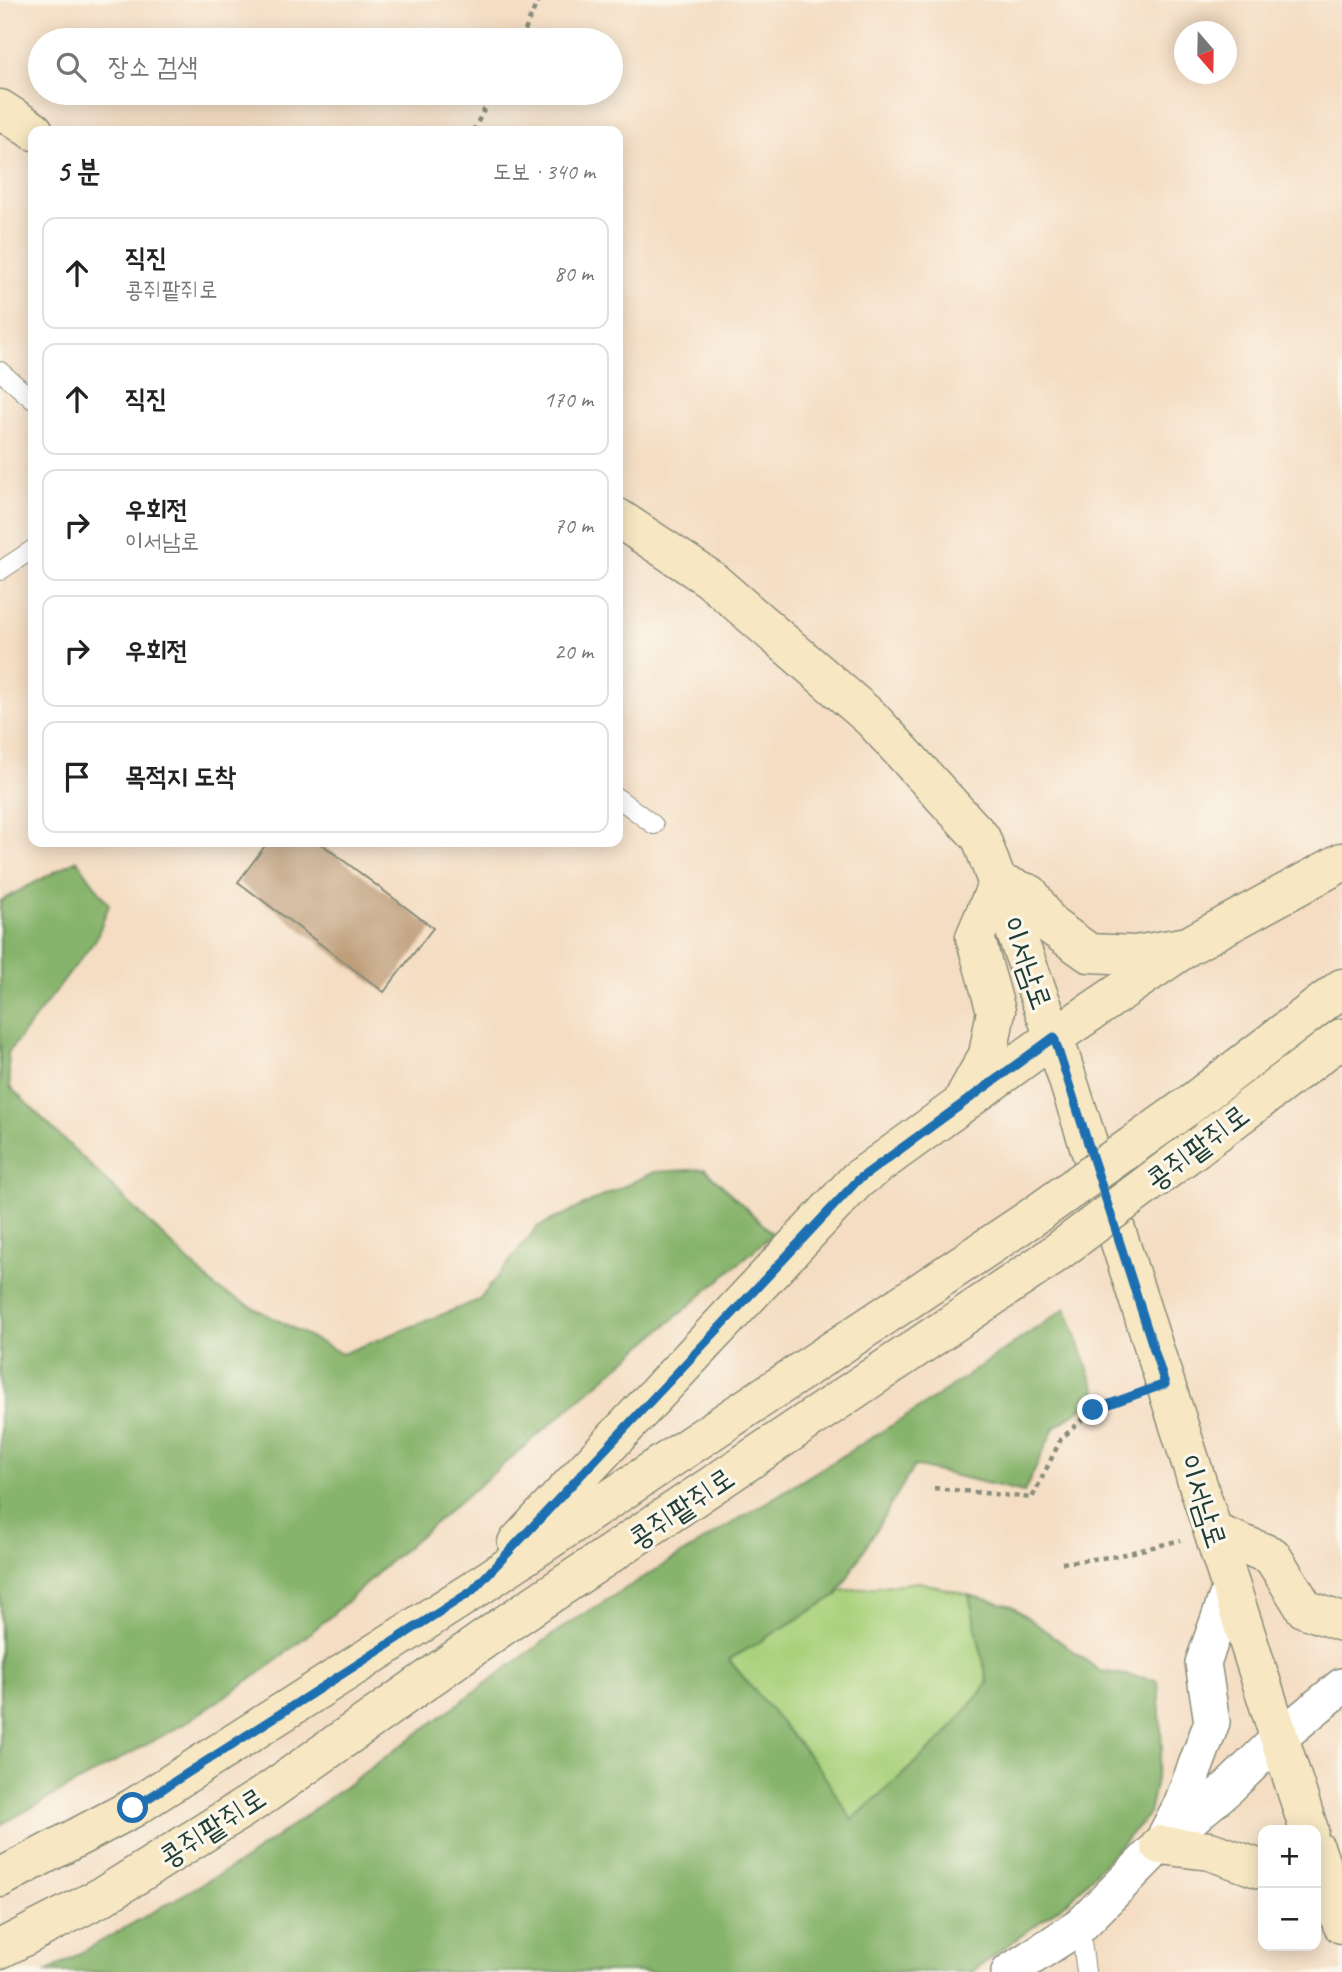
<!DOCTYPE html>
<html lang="ko">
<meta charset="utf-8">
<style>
:root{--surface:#fff;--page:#f6f6f6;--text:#222;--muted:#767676;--line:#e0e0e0}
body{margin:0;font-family:Caveat,"Poor Story",sans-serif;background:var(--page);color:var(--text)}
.controls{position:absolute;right:21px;bottom:21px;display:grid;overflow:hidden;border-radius:14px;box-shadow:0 4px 18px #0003}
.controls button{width:63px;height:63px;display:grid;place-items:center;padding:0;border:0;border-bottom:2px solid var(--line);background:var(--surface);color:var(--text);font:35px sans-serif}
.compass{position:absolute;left:1174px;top:21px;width:63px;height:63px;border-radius:50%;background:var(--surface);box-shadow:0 4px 18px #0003;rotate:160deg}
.stop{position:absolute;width:21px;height:21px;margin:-16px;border:5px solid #1f6fb2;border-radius:50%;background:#fff}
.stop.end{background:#1f6fb2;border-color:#fff;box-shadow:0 2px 7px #0008}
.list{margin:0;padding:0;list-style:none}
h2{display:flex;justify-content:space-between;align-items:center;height:91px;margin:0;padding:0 28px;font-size:30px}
h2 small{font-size:23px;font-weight:400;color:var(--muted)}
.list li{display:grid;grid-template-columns:46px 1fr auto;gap:21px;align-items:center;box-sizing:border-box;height:112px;margin:0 14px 14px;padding:0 14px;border:2px solid var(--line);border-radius:14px}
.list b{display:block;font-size:26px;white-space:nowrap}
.list p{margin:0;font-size:23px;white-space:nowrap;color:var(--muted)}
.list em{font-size:23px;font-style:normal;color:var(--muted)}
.icon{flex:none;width:38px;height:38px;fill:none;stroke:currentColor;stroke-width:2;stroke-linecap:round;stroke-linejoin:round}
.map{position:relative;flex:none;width:1342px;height:1972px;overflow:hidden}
.search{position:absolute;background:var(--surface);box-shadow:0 4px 18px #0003;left:28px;top:28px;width:595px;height:77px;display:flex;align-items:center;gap:18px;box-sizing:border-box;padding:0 24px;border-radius:38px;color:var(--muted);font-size:26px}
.panel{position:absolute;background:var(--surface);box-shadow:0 4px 18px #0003;left:28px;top:126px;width:595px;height:721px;border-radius:14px}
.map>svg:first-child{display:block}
.green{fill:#aad27d;stroke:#648858;stroke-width:2}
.forest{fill:#87b46c;stroke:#537850;stroke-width:2}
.building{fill:#bf9e7a}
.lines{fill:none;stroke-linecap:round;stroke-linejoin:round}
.lane-casing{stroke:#8a8d7b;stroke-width:20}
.street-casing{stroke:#8a8d7b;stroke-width:38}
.secondary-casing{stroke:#8a8d7b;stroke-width:41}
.path{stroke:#8a8d7b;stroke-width:4.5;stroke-dasharray:5 5;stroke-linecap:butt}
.lane{stroke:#fff;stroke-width:18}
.street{stroke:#fff;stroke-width:35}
.secondary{stroke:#f7e8c3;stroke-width:38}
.secondary-bridge-casing{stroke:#8a8d7b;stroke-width:41;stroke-linecap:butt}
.secondary-bridge{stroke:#f7e8c3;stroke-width:38}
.route{stroke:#1f6fb2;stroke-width:9}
.labels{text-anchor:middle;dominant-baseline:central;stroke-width:6;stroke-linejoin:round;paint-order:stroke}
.street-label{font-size:30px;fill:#1f3d34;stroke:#fbf7ec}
</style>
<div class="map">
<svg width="1342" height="1972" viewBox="0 0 1342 1972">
<rect width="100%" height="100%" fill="#fbf7ec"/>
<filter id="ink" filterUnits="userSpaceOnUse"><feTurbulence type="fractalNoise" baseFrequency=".0143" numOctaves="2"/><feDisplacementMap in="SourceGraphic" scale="14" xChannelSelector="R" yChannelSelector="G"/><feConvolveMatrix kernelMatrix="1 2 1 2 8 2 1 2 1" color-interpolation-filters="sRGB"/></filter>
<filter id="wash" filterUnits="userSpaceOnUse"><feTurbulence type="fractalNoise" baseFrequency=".00686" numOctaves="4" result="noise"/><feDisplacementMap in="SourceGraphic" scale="28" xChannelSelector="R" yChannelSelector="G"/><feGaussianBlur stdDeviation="1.57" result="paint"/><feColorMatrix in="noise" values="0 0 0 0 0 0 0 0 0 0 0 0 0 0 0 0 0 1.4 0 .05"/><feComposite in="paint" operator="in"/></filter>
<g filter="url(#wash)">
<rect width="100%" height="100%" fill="#f4ddc2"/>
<!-- green -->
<path class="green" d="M919 1582 969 1595 988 1683 945 1736 851 1821 820 1769 728 1660 837 1595 840 1591Z"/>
<!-- forest -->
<path class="forest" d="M77 860 109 905 96 939 8 1053 10 1087 216 1288 342 1354 479 1300 537 1227 654 1172 705 1169 773 1234 396 1556 332 1615 267 1668 184 1724 0 1825V901Z
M1066 1308 1098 1397 1054 1428 1024 1492 914 1466 837 1595 729 1660 820 1769 852 1820 945 1736 988 1683 969 1595 1012 1606 1100 1671 1158 1680 1162 1748 1149 1814 1071 1899 972 1972H47L246 1859 566 1625 912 1413Z"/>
<g id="blocks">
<!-- building -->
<path class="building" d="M268 842H319L433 928 384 992 238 882Z"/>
</g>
</g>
<g filter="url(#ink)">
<use href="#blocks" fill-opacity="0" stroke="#8a8d7b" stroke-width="2"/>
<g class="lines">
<defs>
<path id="lane" d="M0 371 33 400
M0 571 33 549
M618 798 654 825
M1080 1926 1086 1972"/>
<path id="street" d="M1166 1834 1181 1805 1212 1722 1203 1663 1230 1587
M1009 1972 1080 1926 1160 1845 1229 1787 1279 1738 1342 1686"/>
<path id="secondary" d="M0 109 34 131
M618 518 710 579 871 718 981 838 1054 1037 1309 1830
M965 1096 988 1055 996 1011 975 937 998 883 1030 894 1050 925 1089 953 1135 955 1188 946 1342 862
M1185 1108 1342 988
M1196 1148 1342 1038
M1213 1532 1272 1556 1305 1609 1342 1622
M517 1543 857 1180 1054 1037 1188 946
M1160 1845 1210 1851 1263 1870
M1316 1850 1342 1924
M0 1878 133 1808 472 1591 1031 1218
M0 1949 103 1896 264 1795 500 1628 1044 1262"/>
</defs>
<!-- lane casing -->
<use href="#lane" class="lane-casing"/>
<!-- street casing -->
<use href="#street" class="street-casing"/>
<!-- secondary casing -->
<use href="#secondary" class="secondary-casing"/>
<!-- path -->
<path class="path" d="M521 40 538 0
M473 131 493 93
M934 1488 1032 1498 1061 1439 1093 1410 1135 1395
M1062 1563 1117 1556 1181 1540"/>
<!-- lane -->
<use href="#lane" class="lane"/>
<!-- street -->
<use href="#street" class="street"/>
<!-- secondary -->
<use href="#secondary" class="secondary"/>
<defs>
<path id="secondary-bridge" d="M1031 1218 1185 1108
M1044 1262 1196 1148"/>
</defs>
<!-- secondary-bridge casing -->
<use href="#secondary-bridge" class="secondary-bridge-casing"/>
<!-- secondary-bridge -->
<use href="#secondary-bridge" class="secondary-bridge"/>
</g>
</g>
<g class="lines" filter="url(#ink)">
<!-- route -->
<path class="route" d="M133 1808 472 1591 858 1180 1054 1037 1165 1384 1093 1410"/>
</g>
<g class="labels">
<!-- street labels -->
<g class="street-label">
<text transform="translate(1027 963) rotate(70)">이서남로</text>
<text transform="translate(1197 1147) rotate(-37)">콩쥐팥쥐로</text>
<text transform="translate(1203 1501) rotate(72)">이서남로</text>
<text transform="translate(681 1508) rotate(-34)">콩쥐팥쥐로</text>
<text transform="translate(212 1827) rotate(-33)">콩쥐팥쥐로</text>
</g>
</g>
</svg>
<div class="controls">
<button>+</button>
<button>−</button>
</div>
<svg class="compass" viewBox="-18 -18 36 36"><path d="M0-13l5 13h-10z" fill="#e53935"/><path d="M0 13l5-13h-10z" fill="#767676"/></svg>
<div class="stop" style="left:133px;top:1808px"></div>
<div class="stop end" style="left:1093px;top:1410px"></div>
<div class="search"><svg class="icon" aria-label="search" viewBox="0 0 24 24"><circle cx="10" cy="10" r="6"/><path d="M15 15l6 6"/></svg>장소 검색</div>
<section class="panel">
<h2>5 분<small>도보 · 340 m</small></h2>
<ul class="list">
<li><svg class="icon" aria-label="ahead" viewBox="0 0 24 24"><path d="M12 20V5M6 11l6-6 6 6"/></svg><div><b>직진</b><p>콩쥐팥쥐로</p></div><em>80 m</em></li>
<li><svg class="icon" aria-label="ahead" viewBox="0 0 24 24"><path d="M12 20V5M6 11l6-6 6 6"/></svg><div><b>직진</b></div><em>170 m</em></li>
<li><svg class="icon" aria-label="right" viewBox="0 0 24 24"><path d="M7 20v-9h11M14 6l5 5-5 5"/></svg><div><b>우회전</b><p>이서남로</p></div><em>70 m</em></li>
<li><svg class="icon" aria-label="right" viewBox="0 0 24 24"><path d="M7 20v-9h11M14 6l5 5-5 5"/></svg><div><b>우회전</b></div><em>20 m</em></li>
<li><svg class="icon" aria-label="arrive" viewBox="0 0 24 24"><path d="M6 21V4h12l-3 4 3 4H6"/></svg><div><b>목적지 도착</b></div></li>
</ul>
</section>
</div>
